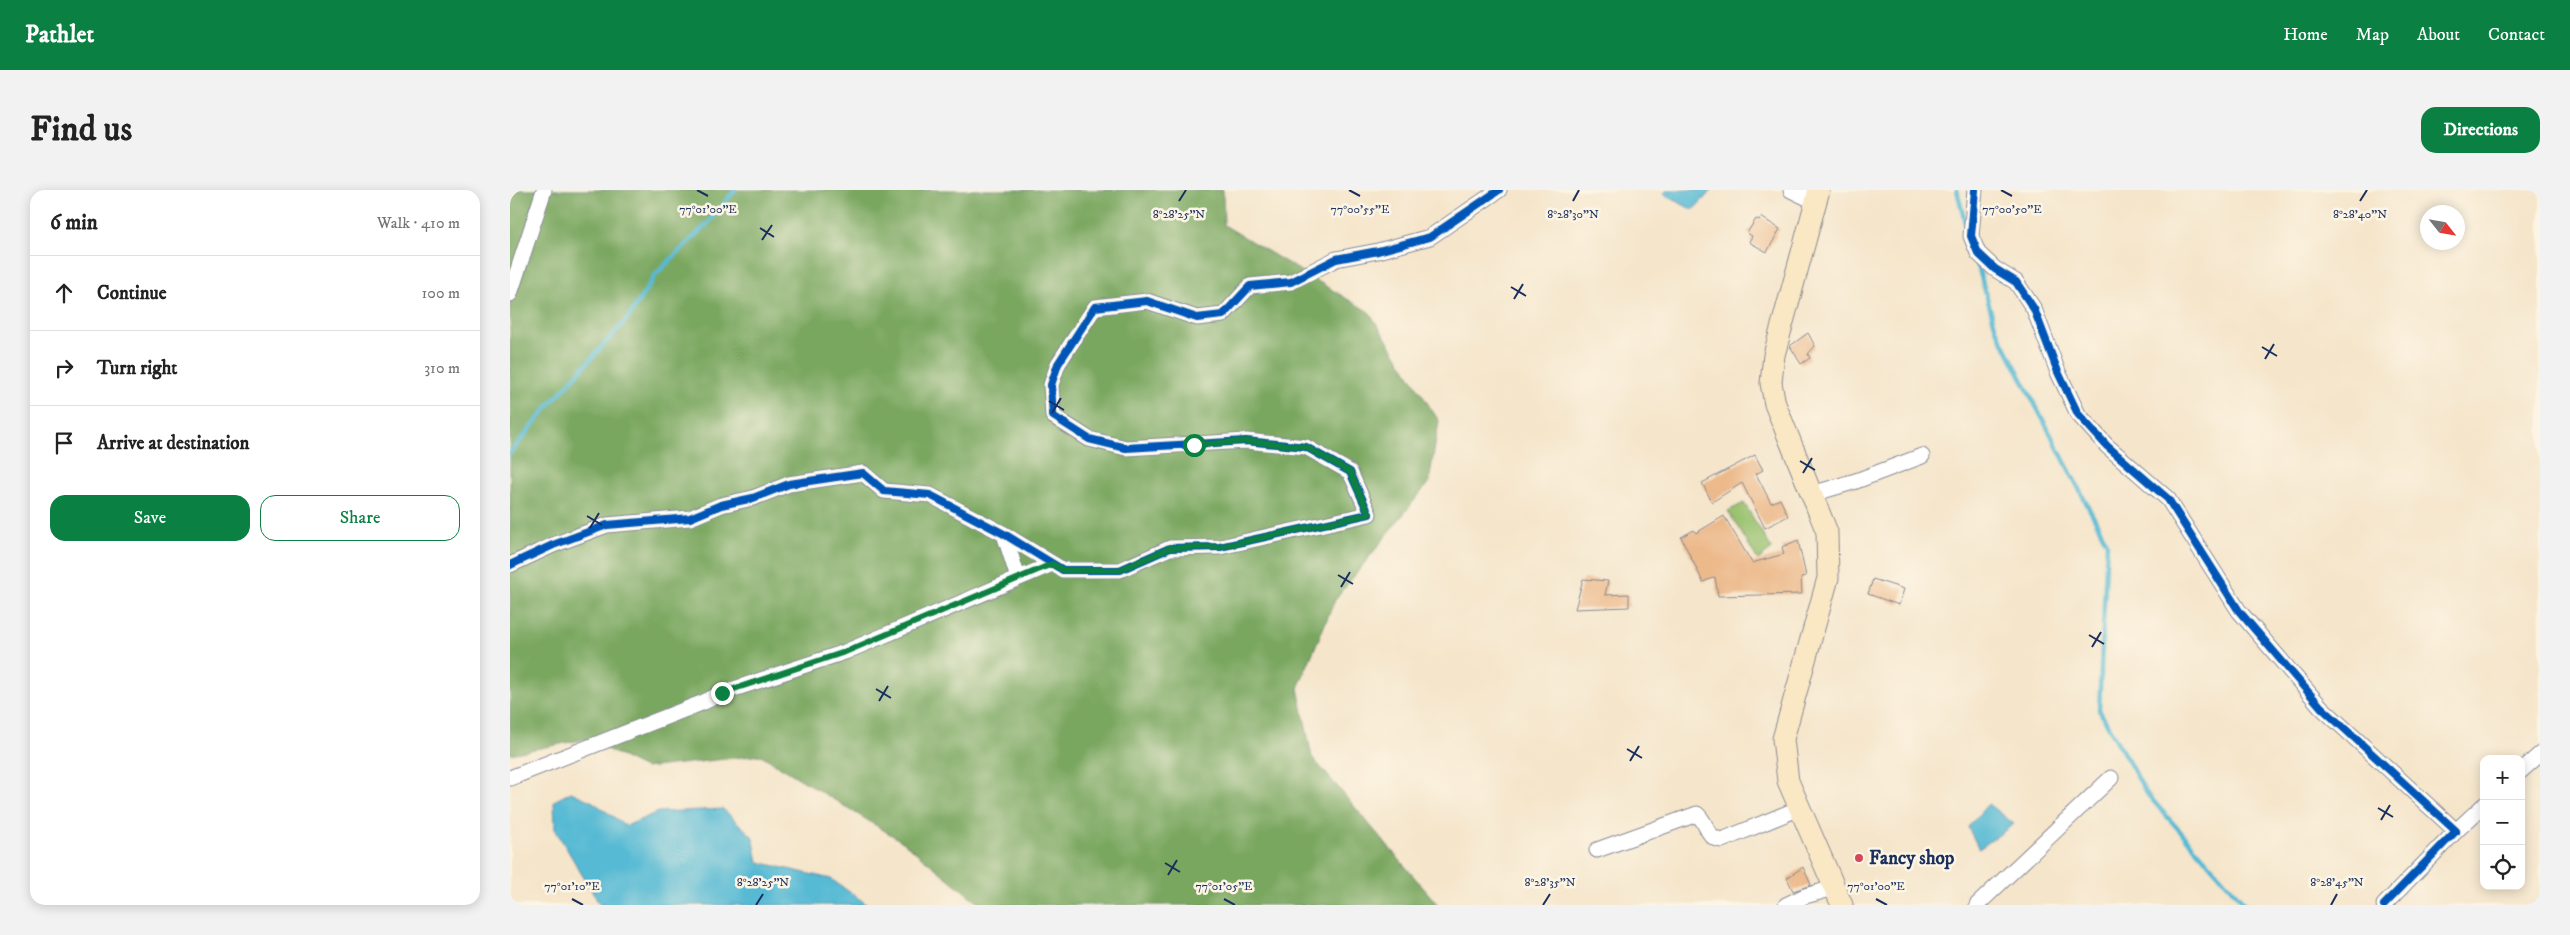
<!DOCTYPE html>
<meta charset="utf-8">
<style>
:root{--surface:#fff;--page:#f2f2f2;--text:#222;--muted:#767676;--line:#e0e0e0;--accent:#0b8043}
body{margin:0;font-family:"IM FELL DW Pica",serif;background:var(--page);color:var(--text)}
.controls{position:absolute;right:15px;bottom:15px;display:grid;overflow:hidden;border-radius:10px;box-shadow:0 2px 12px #0003}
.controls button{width:45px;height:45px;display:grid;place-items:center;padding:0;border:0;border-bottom:1px solid var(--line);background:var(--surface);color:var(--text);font:25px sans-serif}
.compass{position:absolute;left:1910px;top:15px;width:45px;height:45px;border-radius:50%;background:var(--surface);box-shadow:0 2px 12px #0003;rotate:121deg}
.stop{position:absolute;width:15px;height:15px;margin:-11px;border:4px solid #0b8043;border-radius:50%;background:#fff}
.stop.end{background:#0b8043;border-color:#fff;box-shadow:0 1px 5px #0008}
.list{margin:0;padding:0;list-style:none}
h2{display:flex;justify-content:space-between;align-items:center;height:65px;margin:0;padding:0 20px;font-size:21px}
h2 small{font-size:16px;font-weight:400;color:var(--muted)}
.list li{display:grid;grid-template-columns:32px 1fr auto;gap:15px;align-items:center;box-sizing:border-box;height:75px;padding:0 20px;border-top:1px solid var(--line)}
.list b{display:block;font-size:19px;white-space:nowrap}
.list em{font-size:16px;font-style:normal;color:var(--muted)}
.actions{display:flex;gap:10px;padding:15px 20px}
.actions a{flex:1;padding:11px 0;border:1px solid var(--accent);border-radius:15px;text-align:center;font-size:18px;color:var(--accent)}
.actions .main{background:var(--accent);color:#fff}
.icon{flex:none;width:28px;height:28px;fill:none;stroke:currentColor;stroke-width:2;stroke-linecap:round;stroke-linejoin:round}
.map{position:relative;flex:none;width:2030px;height:715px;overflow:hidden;border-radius:15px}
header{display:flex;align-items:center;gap:30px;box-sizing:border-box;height:70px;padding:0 25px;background:var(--accent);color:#fff}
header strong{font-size:24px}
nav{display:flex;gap:28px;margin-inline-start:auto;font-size:18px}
.intro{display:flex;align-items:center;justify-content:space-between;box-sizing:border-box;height:120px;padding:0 30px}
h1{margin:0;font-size:35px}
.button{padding:12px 22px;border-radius:15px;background:var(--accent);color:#fff;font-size:18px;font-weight:700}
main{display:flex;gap:30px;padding:0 30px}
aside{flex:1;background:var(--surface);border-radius:15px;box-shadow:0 2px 12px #0003}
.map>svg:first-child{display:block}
.green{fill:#98c16d;stroke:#5a7866}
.forest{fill:#7aa760;stroke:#4a6b5f}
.water{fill:#56bad4;stroke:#387499}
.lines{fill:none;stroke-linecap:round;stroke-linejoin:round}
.stream{stroke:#56bad4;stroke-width:4.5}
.building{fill:#ecb98b}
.minor-casing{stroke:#888a94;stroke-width:17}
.secondary-casing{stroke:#888a94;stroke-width:23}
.minor{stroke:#fff;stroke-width:15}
.secondary{stroke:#fae7c3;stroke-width:21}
.cycleway-casing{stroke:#fcf5e5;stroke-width:11}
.cycleway{stroke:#0057b8;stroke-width:8}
.route{stroke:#0b8043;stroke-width:6}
.ticks{fill:none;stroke:#1b2f5e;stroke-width:2}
.poi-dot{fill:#d1495b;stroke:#fcf5e5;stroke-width:2}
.labels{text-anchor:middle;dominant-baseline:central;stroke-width:5;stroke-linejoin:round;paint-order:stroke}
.poi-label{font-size:19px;font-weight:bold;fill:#1b2f5e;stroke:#fcf5e5;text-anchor:start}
.ticks-label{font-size:12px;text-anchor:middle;fill:#1b2f5e;stroke:#fcf5e5;stroke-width:5;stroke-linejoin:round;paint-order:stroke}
</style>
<header>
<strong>Pathlet</strong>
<nav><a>Home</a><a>Map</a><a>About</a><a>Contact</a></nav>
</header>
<div class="intro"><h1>Find us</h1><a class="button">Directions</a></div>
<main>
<aside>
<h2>6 min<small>Walk · 410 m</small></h2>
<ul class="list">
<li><svg class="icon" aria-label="ahead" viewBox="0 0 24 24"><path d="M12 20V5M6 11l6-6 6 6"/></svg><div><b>Continue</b></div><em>100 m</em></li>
<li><svg class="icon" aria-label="right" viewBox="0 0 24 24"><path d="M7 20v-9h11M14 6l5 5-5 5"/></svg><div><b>Turn right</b></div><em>310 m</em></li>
<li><svg class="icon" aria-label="arrive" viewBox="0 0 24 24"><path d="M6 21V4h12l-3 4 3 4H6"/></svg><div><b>Arrive at destination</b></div></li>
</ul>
<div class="actions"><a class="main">Save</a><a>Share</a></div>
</aside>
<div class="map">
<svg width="2030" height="715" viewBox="0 0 2030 715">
<rect width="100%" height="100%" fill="#fcf5e5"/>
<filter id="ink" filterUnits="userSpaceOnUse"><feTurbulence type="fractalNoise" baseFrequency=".02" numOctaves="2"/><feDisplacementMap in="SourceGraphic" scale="10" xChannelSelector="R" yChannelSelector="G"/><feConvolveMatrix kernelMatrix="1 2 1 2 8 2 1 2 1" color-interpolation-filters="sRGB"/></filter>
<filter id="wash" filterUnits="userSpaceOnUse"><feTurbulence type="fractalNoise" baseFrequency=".0096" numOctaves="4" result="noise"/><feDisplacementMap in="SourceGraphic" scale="20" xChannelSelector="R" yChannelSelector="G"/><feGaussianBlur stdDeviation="1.12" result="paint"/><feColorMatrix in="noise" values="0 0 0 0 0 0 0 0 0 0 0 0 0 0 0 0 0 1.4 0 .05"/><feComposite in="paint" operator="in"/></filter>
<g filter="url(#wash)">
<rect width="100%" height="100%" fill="#f5e5ca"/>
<!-- green -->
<path class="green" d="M1234 313 1262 359 1248 370 1218 321Z"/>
<!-- forest -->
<path class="forest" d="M0 0H713L714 35 859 122 929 231 919 292 825 410 788 498 802 567 928 715H471L393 652 251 565 135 578 76 549 0 564Z"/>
<!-- water -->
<path class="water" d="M1157 0H1202L1183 20 1153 4Z
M61 602 83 612 116 636 148 622 213 619 243 647 248 672 321 689 358 715H90L45 639 44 611Z
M1478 614 1504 634 1469 659 1458 637Z"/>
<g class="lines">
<!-- stream -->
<path class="stream" d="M1447 0 1456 37
M1465 66 1486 139 1597 353 1589 520 1637 604 1736 715
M0 263 40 214 118 128 146 84 200 31 225 0"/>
</g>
<g id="blocks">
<!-- building -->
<path class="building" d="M1251 27 1270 39 1257 62 1239 52 1242 46 1237 43 1246 29 1249 30Z
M1298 143 1305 156 1298 164 1300 168 1291 174 1280 156Z
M1245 265 1253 280 1246 284 1261 313 1270 309 1278 326 1255 338 1232 293 1202 312 1192 293Z
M1214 326 1242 373 1274 364 1272 357 1288 350 1296 386 1291 387 1292 404 1208 406 1205 387 1193 392 1171 347 1184 340 1186 343Z
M1073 389 1098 391 1095 405 1119 404V417L1065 419Z
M1363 389 1394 399 1389 415 1358 404Z
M1293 677 1301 695 1283 701 1277 688Z"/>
</g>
</g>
<g filter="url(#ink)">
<use href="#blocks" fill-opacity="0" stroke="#888a94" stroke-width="1"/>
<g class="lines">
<defs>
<path id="minor" d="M1281 0 1306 12
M1465 0 1461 46 1468 63 1485 79 1506 92 1524 119 1548 182 1568 224 1597 256 1658 309 1729 421 1811 517 1946 641 1874 715
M0 104 34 0
M1302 304 1346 291 1412 266
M494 344 508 388
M0 375 43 355 97 335 180 328 211 315 243 308 279 294 353 283 374 301 420 305 494 344 553 380H610L660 358 710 357 859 324 840 282 796 257 736 251 616 258 579 249 543 226 541 195 548 174 585 117 637 111 687 128 713 125 740 96 781 92 826 69 868 61 920 47 989 0
M2011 581 2030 564
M0 588 194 512 212 503 335 462 542 374
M1946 641 1974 615
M1087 660 1187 624C1198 633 1196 649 1212 650L1290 618
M1276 715 1295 706 1324 698
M1467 715 1601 588"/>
<path id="secondary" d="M1309 0 1264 165 1261 193 1265 214 1317 342 1318 388 1273 549 1278 591 1332 715"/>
</defs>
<!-- minor casing -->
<use href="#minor" class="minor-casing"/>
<!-- secondary casing -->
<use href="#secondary" class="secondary-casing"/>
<!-- minor -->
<use href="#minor" class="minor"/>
<!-- secondary -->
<use href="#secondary" class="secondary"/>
<defs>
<path id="cycleway" d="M1465 0 1461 46 1468 63 1485 79 1506 92 1524 119 1548 182 1568 224 1597 256 1658 309 1729 421 1811 517 1946 641 1874 715
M0 375 43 355 97 335 180 328 211 315 243 308 279 294 353 283 374 301 420 305 494 344 553 380H610L660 358 710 357 859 324 840 282 796 257 736 251 616 258 579 249 543 226 541 195 548 174 585 117 637 111 687 128 713 125 740 96 781 92 826 69 868 61 920 47 989 0"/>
</defs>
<!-- cycleway casing -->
<use href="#cycleway" class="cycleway-casing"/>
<!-- cycleway -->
<use href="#cycleway" class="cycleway"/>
</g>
</g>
<g class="lines" filter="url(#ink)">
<!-- route -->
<path class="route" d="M212 503 335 462 542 374 553 380H610L660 358 710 357 859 324 840 282 796 257 736 251 684 255"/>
</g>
<!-- ticks -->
<path class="ticks" d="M187 0 198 6M839 0 850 6M1491 0 1502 6M669 11 676 0M1063 11 1069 0M1850 11 1857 0M250 38 264 47M252 50 262 35M1001 97 1016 106M1004 109 1013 94M1752 157 1767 166M1755 169 1764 154M539 211 554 220M542 223 551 208M1290 271 1305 280M1293 283 1302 268M77 326 92 335M80 338 89 323M828 385 843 394M831 397 840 382M1579 445 1594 454M1582 457 1591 442M366 499 381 508M369 511 378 496M1117 559 1132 568M1120 571 1129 556M1868 618 1883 627M1871 630 1880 615M655 673 670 682M658 685 667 670M62 709 73 715M714 709 725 715M1366 709 1377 715M246 715 253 704M1033 715 1040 704M1821 715 1827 704"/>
<!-- markers -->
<circle class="poi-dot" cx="1349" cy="668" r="5"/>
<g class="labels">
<!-- poi labels -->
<g class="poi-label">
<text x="1359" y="668">Fancy shop</text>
</g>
</g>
<g class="ticks-label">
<text x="198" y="23">77°01'00"E</text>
<text x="850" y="23">77°00'55"E</text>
<text x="1502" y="23">77°00'50"E</text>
<text x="1850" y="28">8°28'40"N</text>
<text x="669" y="28">8°28'25"N</text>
<text x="1063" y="28">8°28'30"N</text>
<text x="253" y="696">8°28'25"N</text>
<text x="1040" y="696">8°28'35"N</text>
<text x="1827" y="696">8°28'45"N</text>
<text x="62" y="700">77°01'10"E</text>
<text x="714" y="700">77°01'05"E</text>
<text x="1366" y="700">77°01'00"E</text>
</g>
</svg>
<div class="controls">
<button>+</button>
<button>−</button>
<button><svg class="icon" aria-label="locate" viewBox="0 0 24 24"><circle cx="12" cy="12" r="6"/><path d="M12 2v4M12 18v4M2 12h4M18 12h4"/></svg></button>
</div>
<svg class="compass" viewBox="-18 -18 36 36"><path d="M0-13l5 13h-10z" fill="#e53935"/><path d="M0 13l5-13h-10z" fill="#767676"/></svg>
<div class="stop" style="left:684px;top:255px"></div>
<div class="stop end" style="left:212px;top:503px"></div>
</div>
</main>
